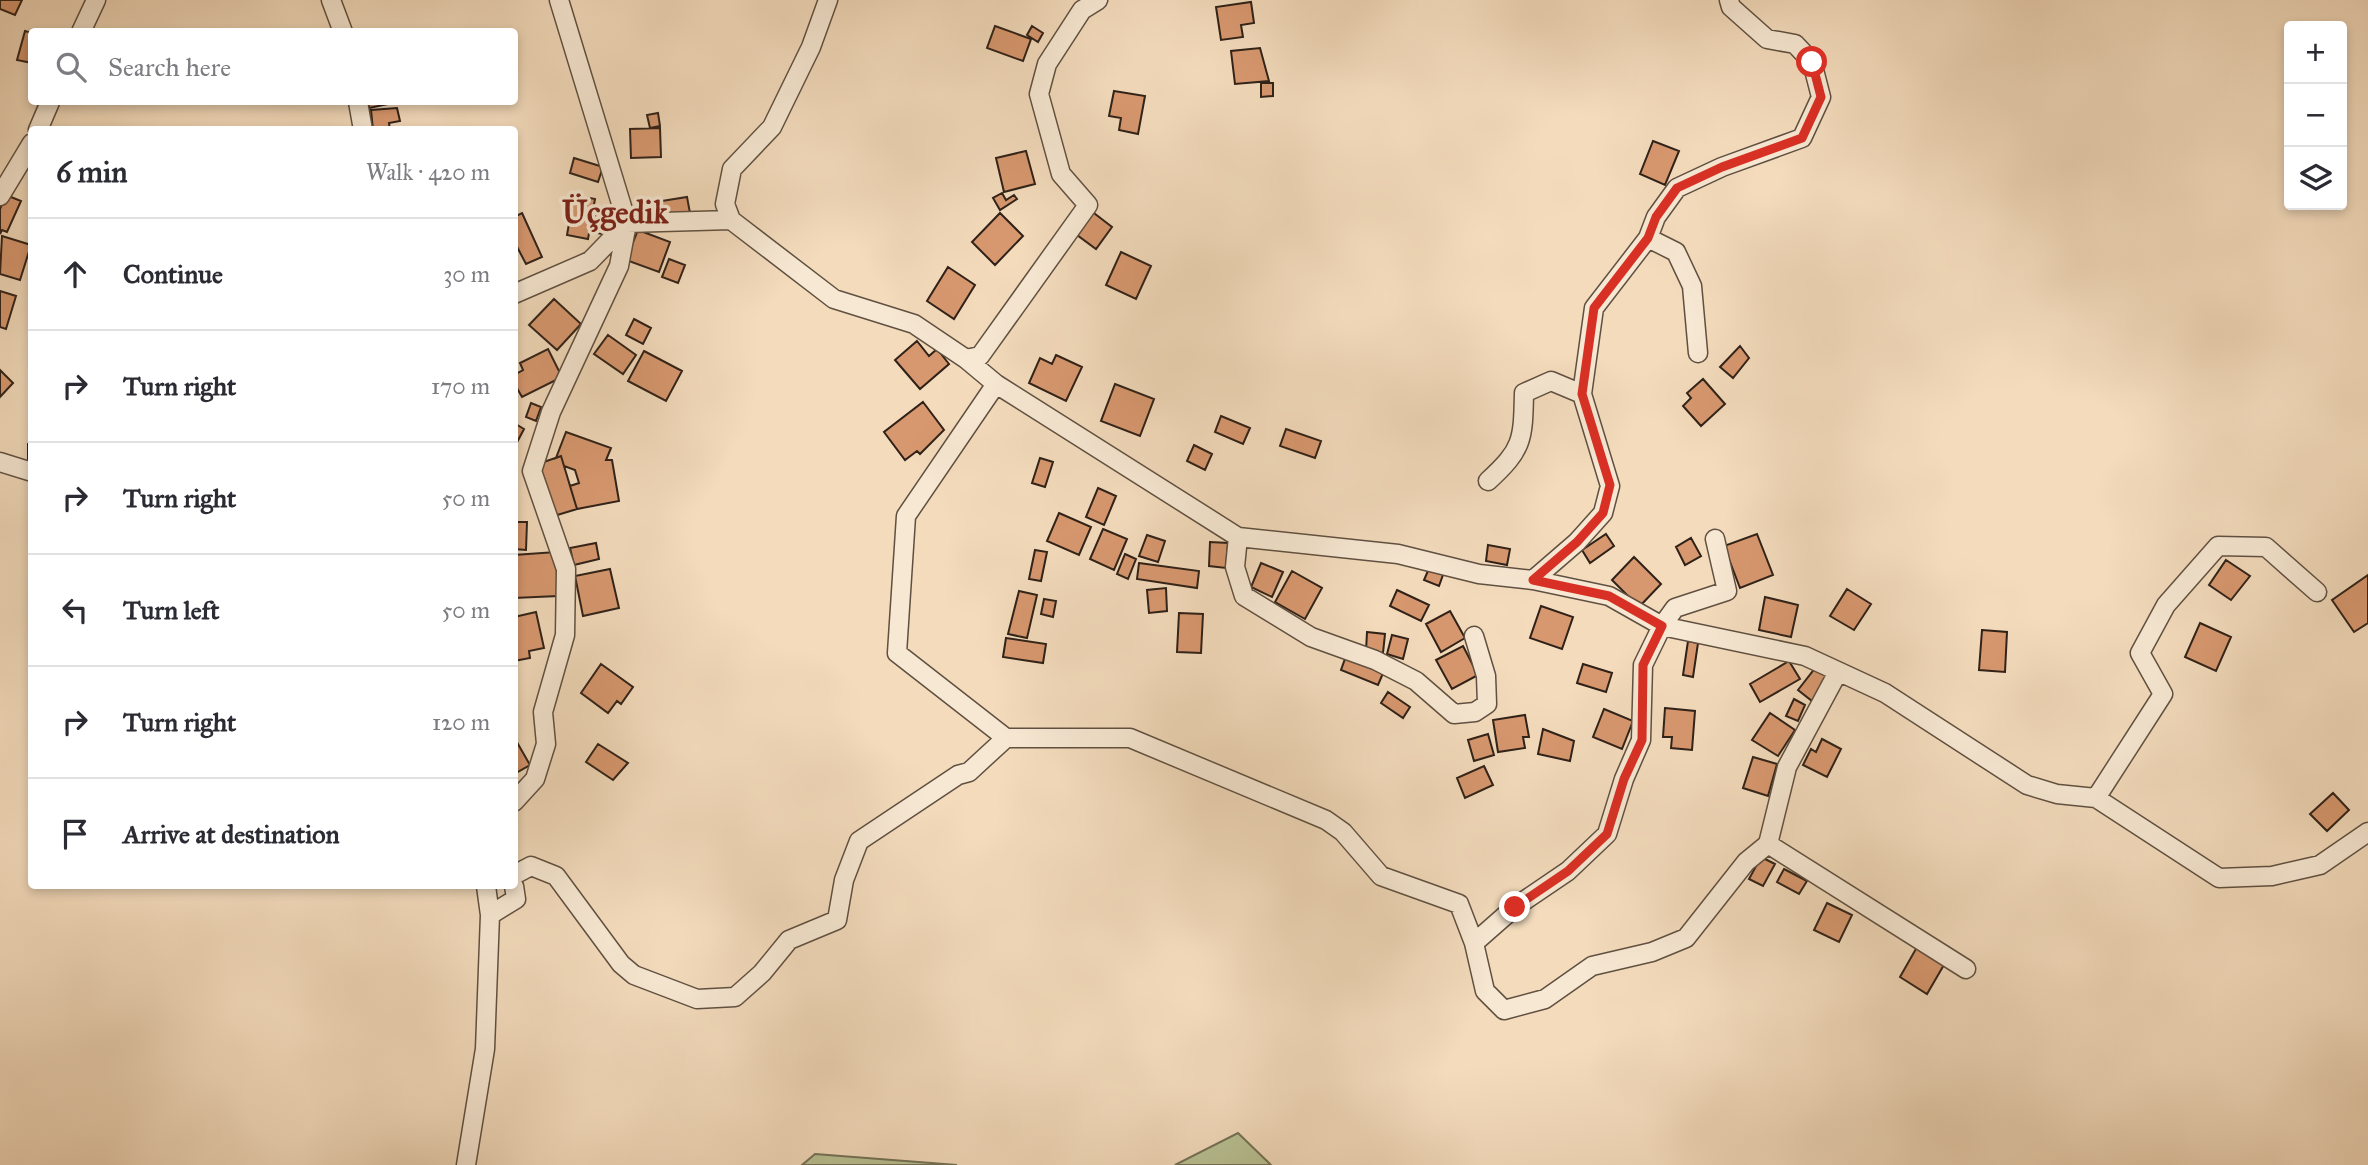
<!DOCTYPE html>
<meta charset="utf-8">
<style>
:root{--surface:#fff;--page:#f7f7f7;--text:#2b2b33;--muted:#7c7c81;--line:#e1e1e2}
body{margin:0;font-family:"IM FELL Great Primer",serif;background:var(--page);color:var(--text)}
.controls{position:absolute;right:21px;top:21px;display:grid;overflow:hidden;border-radius:7px;box-shadow:0 4px 10px #0003}
.controls button{width:63px;height:63px;display:grid;place-items:center;padding:0;border:0;border-bottom:2px solid var(--line);background:var(--surface);color:var(--text);font:35px sans-serif}
.stop{position:absolute;width:21px;height:21px;margin:-16px;border:5px solid #d93025;border-radius:50%;background:#fff}
.stop.end{background:#d93025;border-color:#fff;box-shadow:0 2px 7px #0008}
.list{margin:0;padding:0;list-style:none}
h2{display:flex;justify-content:space-between;align-items:center;height:91px;margin:0;padding:0 28px;font-size:30px}
h2 small{font-size:23px;font-weight:400;color:var(--muted)}
.list li{display:grid;grid-template-columns:46px 1fr auto;gap:21px;align-items:center;box-sizing:border-box;height:112px;padding:0 28px;border-top:2px solid var(--line)}
.list b{display:block;font-size:26px;white-space:nowrap}
.list em{font-size:23px;font-style:normal;color:var(--muted)}
.icon{flex:none;width:38px;height:38px;fill:none;stroke:currentColor;stroke-width:2;stroke-linecap:round;stroke-linejoin:round}
.map{position:relative;flex:none;width:2368px;height:1165px;overflow:hidden}
.search{position:absolute;background:var(--surface);box-shadow:0 4px 10px #0003;left:28px;top:28px;width:490px;height:77px;display:flex;align-items:center;gap:18px;box-sizing:border-box;padding:0 24px;border-radius:7px;color:var(--muted);font-size:26px}
.panel{position:absolute;background:var(--surface);box-shadow:0 4px 10px #0003;left:28px;top:126px;width:490px;height:763px;border-radius:7px}
.map>svg:first-child{display:block}
.green{fill:#b8c193;stroke:#747156;stroke-width:2}
.building{fill:#d8986f;stroke:#2f2118;stroke-width:2}
.lines{fill:none;stroke-linecap:round;stroke-linejoin:round}
.minor-casing{stroke:#605041;stroke-width:21}
.minor{stroke:#f7e8d3;stroke-width:18}
.route{stroke:#d93025;stroke-width:9}
.labels{text-anchor:middle;dominant-baseline:central;stroke-width:7;stroke-linejoin:round;paint-order:stroke}
.quarter-label{font-size:32px;font-weight:bold;fill:#7a1f14;stroke:#f7e8d3}
</style>
<div class="map">
<svg width="2368" height="1165" viewBox="0 0 2368 1165">
<rect width="100%" height="100%" fill="#f3dbbc"/>
<filter id="stains"><feTurbulence type="fractalNoise" baseFrequency=".00286" numOctaves="4"/><feColorMatrix values="0 0 0 0 .2 0 0 0 0 .09 0 0 0 0 .02 0 0 0 .5 -.17"/></filter>
<radialGradient id="worn" r=".72"><stop offset=".6" stop-color="#630" stop-opacity="0"/><stop offset="1" stop-color="#630" stop-opacity=".3"/></radialGradient>
<!-- green -->
<path class="green" d="M1238 1133 1271 1165H1175Z
M815 1154 957 1165H802Z"/>
<!-- building -->
<path class="building" d="M0 0H22L15 15 0 9Z
M1251 2 1254 23 1241 25 1243 37 1221 40 1216 7Z
M995 26 1031 39 1023 61 987 48Z
M1032 26 1043 33 1038 42 1027 35Z
M25 31 32 33V63L17 60Z
M1260 48 1269 81 1235 84 1231 51Z
M1261 83H1273V96L1261 97Z
M1114 91 1145 96 1138 134 1119 130 1121 118 1109 116Z
M368 102H392L393 103 369 108Z
M397 108 400 121 389 123 390 130H373L371 110Z
M658 113 660 126 650 128 647 115Z
M660 128 661 157 631 158 630 129Z
M1653 141 1679 151 1665 185 1640 174Z
M1026 151 1035 184 1004 192 996 158Z
M574 158 603 167 598 182 570 173Z
M1002 193 1006 200 1014 195 1017 199 1000 210 993 198Z
M6 195 21 201 7 232 2 230 0 234V209Z
M574 195 595 199 588 239 567 235Z
M687 197 690 213 646 220 643 204Z
M597 206 608 209 603 234 591 232Z
M1090 210 1112 227 1096 249 1073 232Z
M522 213 542 257 526 264 514 241V217Z
M1000 213 1023 236 995 265 972 242Z
M638 230 670 242 659 272 626 260Z
M2 236 31 245 20 280 0 274Z
M1121 252 1151 266 1136 299 1106 285Z
M669 259 685 265 678 283 662 277Z
M948 267 975 285 954 319 927 301Z
M0 291 16 296 6 329 0 327Z
M554 299 581 324 557 350 529 325Z
M634 319 651 328 643 344 626 335Z
M608 335 636 355 623 374 594 354Z
M917 341 929 356 937 349 949 364 920 389 895 360Z
M1740 346 1749 358 1733 378 1720 367Z
M548 349 562 377 522 397 514 383V375L523 370 520 363Z
M644 351 682 371 666 401 628 381Z
M1056 355 1082 367 1066 401 1029 383 1040 358 1052 364Z
M0 370 13 383 0 397Z
M1703 379 1725 404 1701 426 1683 406 1691 398 1687 393Z
M1115 384 1154 399 1140 436 1101 421Z
M923 402 944 430 920 454 917 451 905 460 884 432Z
M531 403 541 407 536 421 526 417Z
M1221 416 1250 428 1243 444 1215 432Z
M514 423 524 429 514 448Z
M1286 429 1321 441 1315 458 1280 446Z
M566 432 611 448 606 460H612L619 501 577 509 570 486 579 483 575 470 564 466 561 456 556 458Z
M28 444H32V461H28Z
M1194 445 1212 454 1205 470 1187 461Z
M561 456 577 509 554 516 538 464Z
M1040 458 1053 462 1045 487 1032 483Z
M1098 488 1116 496 1104 525 1086 517Z
M1059 513 1091 527 1079 555 1047 541Z
M514 522H527L526 550 514 549Z
M1103 529 1127 539 1114 570 1090 559Z
M1606 534 1614 546 1590 563 1582 550Z
M1757 534 1773 575 1740 588 1724 546Z
M1147 535 1165 541 1158 562 1139 556Z
M1691 538 1701 556 1685 565 1676 547Z
M1210 542 1228 543 1226 568 1209 566Z
M596 543 599 559 574 565 570 548Z
M1488 545 1510 549 1507 565 1486 561Z
M1035 550 1047 552 1041 581 1029 579Z
M556 552 558 596 514 598V555Z
M1125 554 1136 559 1128 579 1117 574Z
M1634 557 1661 584 1639 607 1612 580Z
M2226 560 2250 576 2231 600 2209 585Z
M1139 563 1199 571 1197 588 1137 579Z
M1261 563 1283 572 1272 597 1251 587Z
M1430 566 1444 572 1439 586 1424 580Z
M610 569 619 608 583 616 575 576Z
M1292 571 1322 588 1305 619 1275 602Z
M2368 575V623L2354 632 2332 600Z
M1166 588 1167 611 1149 613 1147 590Z
M1847 589 1871 604 1854 630 1830 616Z
M1397 590 1429 605 1421 621 1390 606Z
M1019 591 1037 595 1027 638 1008 634Z
M1765 597 1798 605 1791 637 1759 630Z
M1044 599 1056 601 1053 617 1041 614Z
M1541 606 1573 617 1562 649 1530 638Z
M1450 611 1465 638 1441 652 1426 624Z
M536 612 544 648 529 651 530 658 514 661V617Z
M1179 613 1203 614 1201 653 1177 652Z
M2200 623 2231 637 2216 671 2185 657Z
M1982 630 2007 632 2005 672 1979 670Z
M1367 632 1385 634 1383 653 1366 651Z
M1392 635 1408 639 1403 659 1387 654Z
M1006 638 1046 644 1043 663 1003 657Z
M1688 641 1698 643 1693 677 1683 675Z
M1463 646 1478 675 1452 689 1436 660Z
M1346 656 1384 671 1378 685 1341 670Z
M1789 661 1800 679 1760 702 1750 684Z
M601 664 633 687 621 704 617 701 608 713 581 693Z
M1583 664 1612 673 1606 692 1577 683Z
M1816 667 1830 678 1812 701 1798 690Z
M1388 692 1410 707 1403 718 1381 703Z
M1794 699 1805 705 1798 721 1786 716Z
M1665 708 1695 711 1692 750 1671 748 1672 737H1663Z
M1604 709 1633 721 1622 749 1593 737Z
M1770 713 1795 730 1778 756 1752 740Z
M1525 715 1529 737H1523L1525 748 1498 752 1493 720Z
M1543 729 1574 741 1570 761 1538 754Z
M1488 734 1494 755 1474 761 1468 740Z
M514 737 530 765 514 774Z
M1822 739 1841 749 1827 777 1803 765 1811 749 1816 752Z
M598 744 628 763 613 780 586 762Z
M1753 757 1777 764 1768 796 1743 788Z
M1484 766 1493 785 1465 798 1457 778Z
M2333 793 2349 810 2327 831 2310 814Z
M1761 857 1775 864 1763 886 1749 879Z
M1784 869 1807 881 1799 894 1777 882Z
M1827 903 1852 915 1839 942 1814 930Z
M1917 947 1945 963 1927 994 1900 977Z"/>
<g class="lines">
<defs>
<path id="minor" d="M331 0 343 32
M828 0 811 47 772 127 732 169 725 204 731 220 834 299 914 324 966 359 996 384
M81 32 96 0
M358 102 363 130
M38 130 50 102
M0 196 32 143
M1648 238 1676 252 1692 286 1698 353
M514 294 590 261 627 223 731 220
M966 359 980 356 1088 205 1061 174 1039 94 1047 64 1082 10 1098 0
M0 462 32 472
M1488 481C1523 449 1523 440 1524 393L1551 381 1582 394
M1238 537 1235 567 1244 596 1311 637 1375 660 1416 681 1454 714 1475 712 1487 704 1486 676 1474 636
M1533 580 1577 542 1603 513 1610 486 1582 394 1594 308 1648 238 1656 217 1677 188 1722 167 1802 138 1821 97 1812 62 1795 44 1767 39 1731 7 1729 0
M1838 672 1787 767 1768 844 1746 862 1686 938 1652 952 1592 966 1545 999 1504 1010 1485 991 1474 943 1459 904 1381 876 1343 832 1326 820 1130 738H1006L897 653 906 516 996 384 1238 537 1398 554 1479 574 1533 580 1609 596 1662 626 1805 656 1885 693 2027 785 2057 794 2096 798 2219 878 2272 876 2320 865 2368 832
M2096 798 2163 694 2140 653 2166 605 2218 546 2266 547 2317 592
M514 802 535 779 546 744 543 712 565 635 566 569 532 471 551 412 619 266 627 223 559 0
M1768 844 1966 969
M514 875 531 866 556 876 621 964 634 975 697 999 735 997 762 973 789 940 837 920 844 880 859 841 958 775 969 772 1006 738
M486 886 490 915
M1474 943 1515 907 1568 871 1607 834 1624 779 1641 740 1643 665 1662 626 1675 608 1727 591 1715 539
M466 1165 485 1049 490 915 516 899 514 886"/>
</defs>
<!-- minor casing -->
<use href="#minor" class="minor-casing"/>
<!-- minor -->
<use href="#minor" class="minor"/>
</g>
<g class="lines">
<!-- route -->
<path class="route" d="M1515 907 1568 871 1607 834 1624 779 1642 740 1643 665 1662 626 1609 596 1533 580 1577 542 1603 513 1610 485 1582 394 1594 308 1648 238 1656 217 1677 188 1722 167 1802 138 1821 97 1812 62"/>
</g>
<g class="labels">
<!-- quarter labels -->
<g class="quarter-label">
<text x="615" y="212">Üçgedik</text>
</g>
</g>
<rect width="100%" height="100%" filter="url(#stains)"/>
<rect width="100%" height="100%" fill="url(#worn)"/>
</svg>
<div class="controls">
<button>+</button>
<button>−</button>
<button><svg class="icon" aria-label="layers" viewBox="0 0 24 24"><path d="M12 4l9 5-9 5-9-5zM3 14l9 5 9-5"/></svg></button>
</div>
<div class="stop" style="left:1812px;top:62px"></div>
<div class="stop end" style="left:1515px;top:907px"></div>
<div class="search"><svg class="icon" aria-label="search" viewBox="0 0 24 24"><circle cx="10" cy="10" r="6"/><path d="M15 15l6 6"/></svg>Search here</div>
<section class="panel">
<h2>6 min<small>Walk · 420 m</small></h2>
<ul class="list">
<li><svg class="icon" aria-label="ahead" viewBox="0 0 24 24"><path d="M12 20V5M6 11l6-6 6 6"/></svg><div><b>Continue</b></div><em>30 m</em></li>
<li><svg class="icon" aria-label="right" viewBox="0 0 24 24"><path d="M7 20v-9h11M14 6l5 5-5 5"/></svg><div><b>Turn right</b></div><em>170 m</em></li>
<li><svg class="icon" aria-label="right" viewBox="0 0 24 24"><path d="M7 20v-9h11M14 6l5 5-5 5"/></svg><div><b>Turn right</b></div><em>50 m</em></li>
<li><svg class="icon" aria-label="left" viewBox="0 0 24 24"><path d="M17 20v-9H6M10 6l-5 5 5 5"/></svg><div><b>Turn left</b></div><em>50 m</em></li>
<li><svg class="icon" aria-label="right" viewBox="0 0 24 24"><path d="M7 20v-9h11M14 6l5 5-5 5"/></svg><div><b>Turn right</b></div><em>120 m</em></li>
<li><svg class="icon" aria-label="arrive" viewBox="0 0 24 24"><path d="M6 21V4h12l-3 4 3 4H6"/></svg><div><b>Arrive at destination</b></div></li>
</ul>
</section>
</div>
